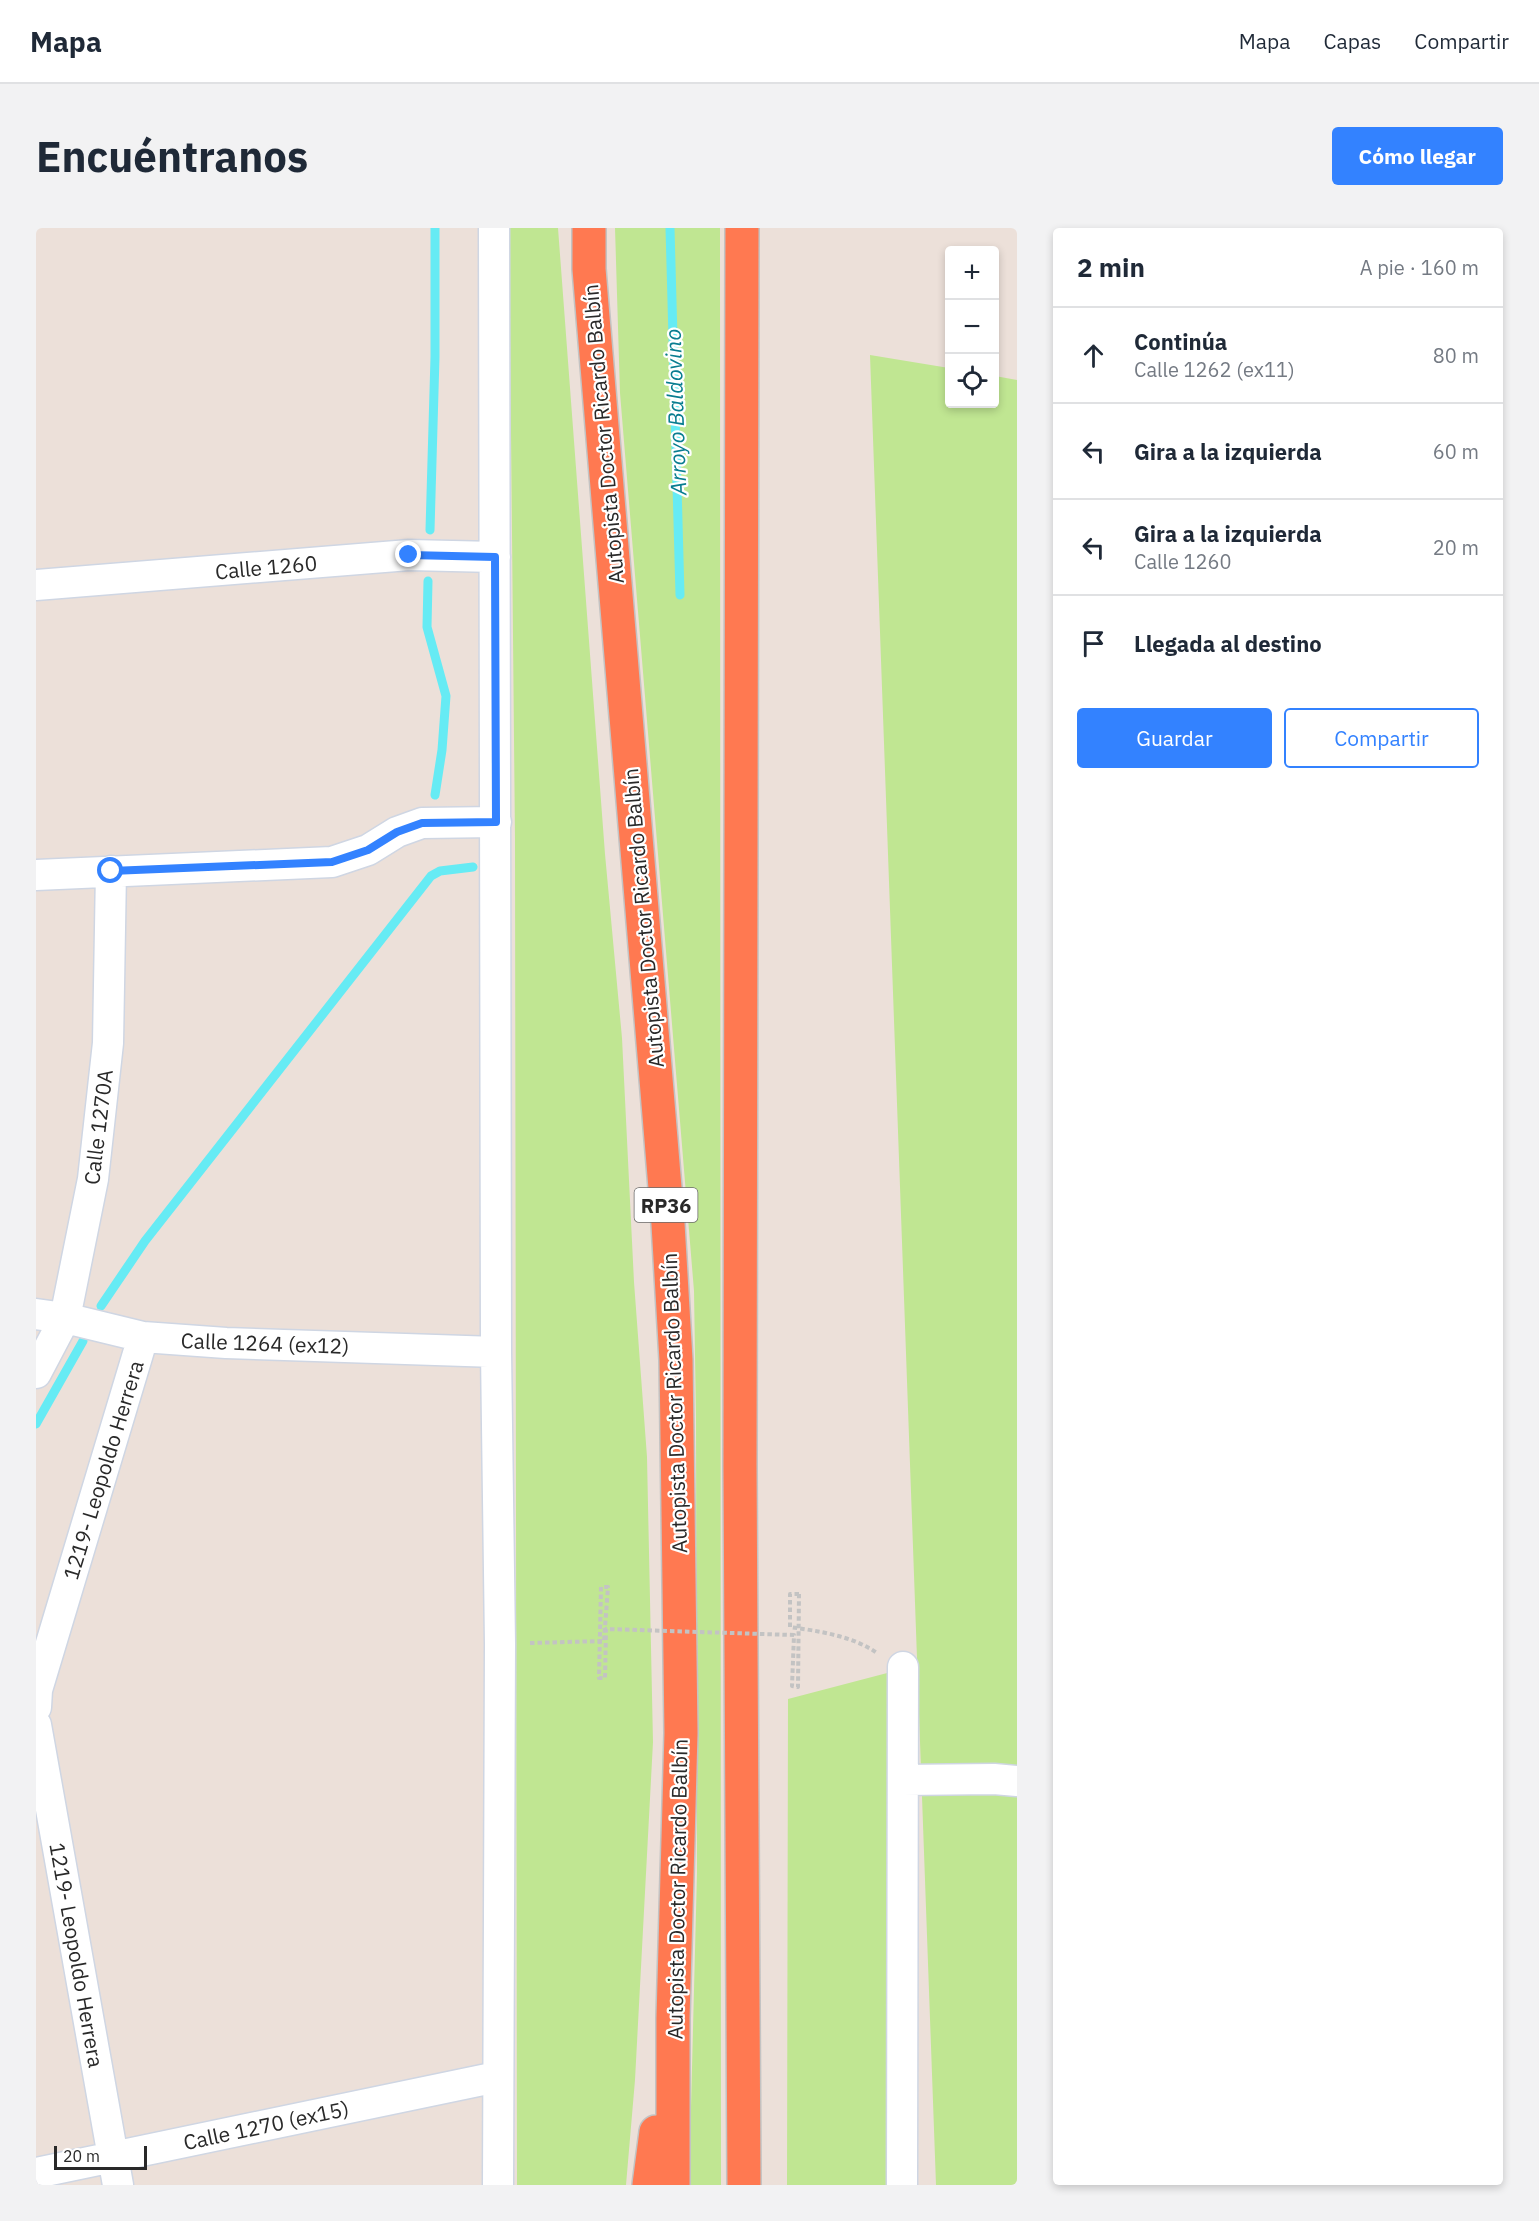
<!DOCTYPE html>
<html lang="es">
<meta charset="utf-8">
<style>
:root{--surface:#fff;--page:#f2f2f3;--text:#1f2937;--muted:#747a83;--line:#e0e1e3;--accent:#3382ff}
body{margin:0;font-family:"IBM Plex Sans",sans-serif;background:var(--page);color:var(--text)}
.controls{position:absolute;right:18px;top:18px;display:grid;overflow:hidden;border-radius:6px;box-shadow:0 3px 9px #0003}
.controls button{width:54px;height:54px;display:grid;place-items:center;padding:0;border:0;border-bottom:2px solid var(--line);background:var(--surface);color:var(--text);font:30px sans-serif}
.scale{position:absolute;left:18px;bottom:15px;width:93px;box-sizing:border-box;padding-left:6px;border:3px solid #292929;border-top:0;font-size:16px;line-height:21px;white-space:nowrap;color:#292929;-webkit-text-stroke:4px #fff;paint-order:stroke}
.stop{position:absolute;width:18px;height:18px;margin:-14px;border:4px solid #3382ff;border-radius:50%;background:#fff}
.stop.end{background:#3382ff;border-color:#fff;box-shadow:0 2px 6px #0008}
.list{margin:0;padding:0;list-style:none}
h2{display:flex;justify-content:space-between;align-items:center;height:78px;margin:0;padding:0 24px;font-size:26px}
h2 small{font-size:20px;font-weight:400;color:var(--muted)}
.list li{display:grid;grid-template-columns:39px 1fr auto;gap:18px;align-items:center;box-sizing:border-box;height:96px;padding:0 24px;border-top:2px solid var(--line)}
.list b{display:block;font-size:22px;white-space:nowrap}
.list p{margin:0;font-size:20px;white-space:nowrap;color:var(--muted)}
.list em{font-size:20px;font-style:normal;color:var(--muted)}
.actions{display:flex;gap:12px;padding:18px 24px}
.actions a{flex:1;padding:14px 0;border:2px solid var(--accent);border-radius:6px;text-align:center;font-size:21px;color:var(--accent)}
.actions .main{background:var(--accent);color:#fff}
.icon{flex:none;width:33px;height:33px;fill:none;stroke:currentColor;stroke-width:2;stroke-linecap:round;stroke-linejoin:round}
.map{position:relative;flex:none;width:981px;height:1957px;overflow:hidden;border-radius:6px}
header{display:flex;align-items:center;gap:36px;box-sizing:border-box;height:84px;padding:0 30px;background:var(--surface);border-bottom:2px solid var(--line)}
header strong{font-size:28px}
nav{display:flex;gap:33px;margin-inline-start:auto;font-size:21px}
.intro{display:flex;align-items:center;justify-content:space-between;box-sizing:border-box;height:144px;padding:0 36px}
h1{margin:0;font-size:42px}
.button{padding:15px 27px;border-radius:6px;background:var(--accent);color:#fff;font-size:21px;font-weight:700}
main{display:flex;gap:36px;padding:0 36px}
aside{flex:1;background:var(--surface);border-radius:6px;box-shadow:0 3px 9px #0003}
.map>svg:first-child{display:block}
.green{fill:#c0e692}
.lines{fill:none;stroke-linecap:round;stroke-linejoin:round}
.stream{stroke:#66ebf4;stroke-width:9}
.minor-casing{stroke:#cfd6e3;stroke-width:33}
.highway-casing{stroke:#c3c3c3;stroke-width:36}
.path{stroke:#c3c3c3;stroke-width:4;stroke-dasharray:4.5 3;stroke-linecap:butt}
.minor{stroke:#fff;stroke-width:30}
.highway{stroke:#ff7951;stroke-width:33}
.path-bridge{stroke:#c3c3c3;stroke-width:4;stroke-dasharray:4.5 3;stroke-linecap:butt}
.route{stroke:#3382ff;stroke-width:8}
.labels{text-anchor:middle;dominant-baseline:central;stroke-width:4.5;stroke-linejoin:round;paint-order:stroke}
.shield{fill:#fff;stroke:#696969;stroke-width:1.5}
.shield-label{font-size:20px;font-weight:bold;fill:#292929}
.street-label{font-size:21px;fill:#292929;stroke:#fff}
.water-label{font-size:22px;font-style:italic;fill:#087d90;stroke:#fff}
</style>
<header>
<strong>Mapa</strong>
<nav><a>Mapa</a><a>Capas</a><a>Compartir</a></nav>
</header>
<div class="intro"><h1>Encuéntranos</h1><a class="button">Cómo llegar</a></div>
<main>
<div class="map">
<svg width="981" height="1957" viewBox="0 0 981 1957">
<rect width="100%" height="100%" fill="#ece0d9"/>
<!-- green -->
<path class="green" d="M473 0H522L569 626 586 810 598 1054 611 1229 617 1514 599 1852 590 1957H481L479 612Z
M579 0H684L685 1957H653L661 1645 660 1189 658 1063 584 165Z
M834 127 913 140 914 176H958L959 148 981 152V1957H900Z
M855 1444 854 1957H751L752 1471Z"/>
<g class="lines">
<!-- stream -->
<path class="stream" d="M634 0 644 367
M394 302 399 129V0
M392 353 391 399 410 468 406 522 399 567
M65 1078 109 1013 395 648 404 643 437 639
M0 1196 47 1113"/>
<defs>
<path id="minor" d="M458 0 460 1124 464 1416 462 1957
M0 357 373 327 459 329
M0 647 296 634 332 622 361 604 386 595 460 594
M0 1086 29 1090 107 1109 190 1115 460 1124
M0 1145 29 1090 57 951 72 815 75 643
M0 1479 1 1462 107 1109
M0 1497 82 1957
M867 1552 958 1551 981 1553
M0 1945 461 1849
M866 1957 867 1439"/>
<path id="highway" d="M553 0V41L632 996 640 1132 645 1505 637 1790V1957
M706 0 704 1239 708 1957
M613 1957 620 1904"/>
</defs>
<!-- minor casing -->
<use href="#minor" class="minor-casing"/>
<!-- highway casing -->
<use href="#highway" class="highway-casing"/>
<!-- path -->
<path class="path" d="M763 1366H754V1399C782 1403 817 1408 841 1425
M494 1415 568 1413 572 1359H565"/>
<!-- minor -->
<use href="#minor" class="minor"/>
<!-- highway -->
<use href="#highway" class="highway"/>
<!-- path-bridge -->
<path class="path-bridge" d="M565 1359 563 1450H569L570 1401 758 1407 756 1458 762 1459 763 1366"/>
</g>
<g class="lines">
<!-- route -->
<path class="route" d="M75 643 296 634 332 622 361 604 386 595 460 594 459 329 373 327"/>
</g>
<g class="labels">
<!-- shield labels -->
<rect class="shield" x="598.5" y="960" width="63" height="34" rx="4.5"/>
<g class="shield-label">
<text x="630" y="977">RP36</text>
</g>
<!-- street labels -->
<g class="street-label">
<text transform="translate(567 206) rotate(-95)">Autopista Doctor Ricardo Balbín</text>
<text transform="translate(230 339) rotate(-5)">Calle 1260</text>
<text transform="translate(607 690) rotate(-95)">Autopista Doctor Ricardo Balbín</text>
<text transform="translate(62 899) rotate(-83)">Calle 1270A</text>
<text transform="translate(229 1115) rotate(2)">Calle 1264 (ex12)</text>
<text transform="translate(638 1175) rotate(-92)">Autopista Doctor Ricardo Balbín</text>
<text transform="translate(67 1242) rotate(-73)">1219- Leopoldo Herrera</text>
<text transform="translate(641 1661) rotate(-89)">Autopista Doctor Ricardo Balbín</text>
<text transform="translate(41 1727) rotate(80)">1219- Leopoldo Herrera</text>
<text transform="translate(230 1897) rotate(-12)">Calle 1270 (ex15)</text>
</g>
<!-- water labels -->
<g class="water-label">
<text transform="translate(639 184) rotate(-92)">Arroyo Baldovino</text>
</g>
</g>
</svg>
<div class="controls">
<button>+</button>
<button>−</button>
<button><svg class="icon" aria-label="locate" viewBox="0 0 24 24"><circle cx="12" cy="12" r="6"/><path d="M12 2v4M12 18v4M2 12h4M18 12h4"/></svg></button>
</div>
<div class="scale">20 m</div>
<div class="stop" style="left:75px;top:643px"></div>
<div class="stop end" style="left:373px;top:327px"></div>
</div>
<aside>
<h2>2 min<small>A pie · 160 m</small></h2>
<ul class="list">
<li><svg class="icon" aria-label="ahead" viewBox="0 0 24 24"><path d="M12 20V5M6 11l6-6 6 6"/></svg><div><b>Continúa</b><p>Calle 1262 (ex11)</p></div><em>80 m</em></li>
<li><svg class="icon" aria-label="left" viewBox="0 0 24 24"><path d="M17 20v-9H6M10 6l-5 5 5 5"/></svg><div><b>Gira a la izquierda</b></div><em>60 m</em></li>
<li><svg class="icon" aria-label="left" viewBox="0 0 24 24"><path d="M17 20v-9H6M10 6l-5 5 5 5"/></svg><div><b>Gira a la izquierda</b><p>Calle 1260</p></div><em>20 m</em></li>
<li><svg class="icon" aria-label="arrive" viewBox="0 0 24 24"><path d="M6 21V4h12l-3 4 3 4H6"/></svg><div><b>Llegada al destino</b></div></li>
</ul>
<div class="actions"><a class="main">Guardar</a><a>Compartir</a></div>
</aside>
</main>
